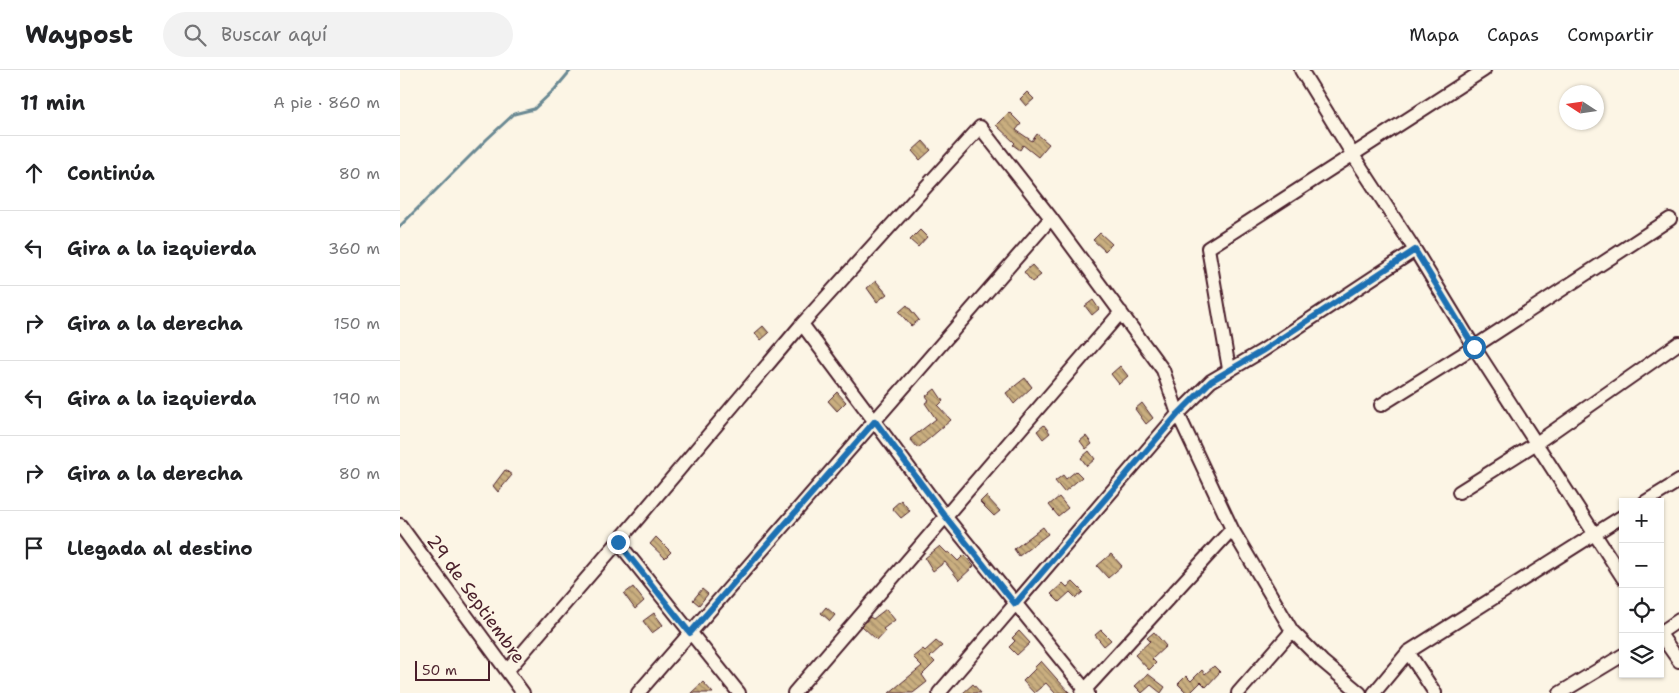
<!DOCTYPE html>
<html lang="es">
<meta charset="utf-8">
<style>
:root{--surface:#fff;--page:#f2f2f2;--text:#202124;--muted:#757577;--line:#e0e0e0}
body{margin:0;font-family:"Shantell Sans",sans-serif;background:var(--page);color:var(--text)}
.controls{position:absolute;right:15px;bottom:15px;display:grid;overflow:hidden;border-radius:0px;box-shadow:0 1px 4px #0004}
.controls button{width:45px;height:45px;display:grid;place-items:center;padding:0;border:0;border-bottom:1px solid var(--line);background:var(--surface);color:var(--text);font:25px sans-serif}
.compass{position:absolute;left:1159px;top:15px;width:45px;height:45px;border-radius:50%;background:var(--surface);box-shadow:0 1px 4px #0004;rotate:282deg}
.scale{position:absolute;left:15px;bottom:12px;width:75px;box-sizing:border-box;padding-left:5px;border:2px solid #4a1f2b;border-top:0;font-size:14px;line-height:18px;white-space:nowrap;color:#4a1f2b;-webkit-text-stroke:4px #fcf5e5;paint-order:stroke}
.stop{position:absolute;width:15px;height:15px;margin:-11px;border:4px solid #1f6fb2;border-radius:50%;background:#fff}
.stop.end{background:#1f6fb2;border-color:#fff;box-shadow:0 1px 5px #0008}
.list{margin:0;padding:0;list-style:none}
h2{display:flex;justify-content:space-between;align-items:center;height:65px;margin:0;padding:0 20px;font-size:21px}
h2 small{font-size:16px;font-weight:400;color:var(--muted)}
.list li{display:grid;grid-template-columns:32px 1fr auto;gap:15px;align-items:center;box-sizing:border-box;height:75px;padding:0 20px;border-top:1px solid var(--line)}
.list b{display:block;font-size:19px;white-space:nowrap}
.list em{font-size:16px;font-style:normal;color:var(--muted)}
.icon{flex:none;width:28px;height:28px;fill:none;stroke:currentColor;stroke-width:2;stroke-linecap:round;stroke-linejoin:round}
.map{position:relative;flex:none;width:1279px;height:623px;overflow:hidden}
header{display:flex;align-items:center;gap:30px;box-sizing:border-box;height:70px;padding:0 25px;background:var(--surface);border-bottom:1px solid var(--line)}
header strong{font-size:24px}
nav{display:flex;gap:28px;margin-inline-start:auto;font-size:18px}
.search{width:350px;height:45px;background:var(--page);display:flex;align-items:center;gap:12px;box-sizing:border-box;padding:0 18px;border-radius:28px;color:var(--muted);font-size:19px}
main{display:flex}
aside{flex:1;background:var(--surface)}
.map>svg:first-child{display:block}
.lines{fill:none;stroke-linecap:round;stroke-linejoin:round}
.stream{stroke:#6a8993;stroke-width:3}
.building{fill:url(#building-back-hatch);stroke:#4a1f2b}
.minor-casing{stroke:#4a1f2b;stroke-width:16}
.minor{stroke:#fcf5e5;stroke-width:12}
.route{stroke:#1f6fb2;stroke-width:6}
.labels{text-anchor:middle;dominant-baseline:central;stroke-width:4;stroke-linejoin:round;paint-order:stroke}
.street-label{font-size:18px;fill:#4a1f2b;stroke:#fcf5e5}
</style>
<header>
<strong>Waypost</strong>
<div class="search"><svg class="icon" aria-label="search" viewBox="0 0 24 24"><circle cx="10" cy="10" r="6"/><path d="M15 15l6 6"/></svg>Buscar aquí</div>
<nav><a>Mapa</a><a>Capas</a><a>Compartir</a></nav>
</header>
<main>
<aside>
<h2>11 min<small>A pie · 860 m</small></h2>
<ul class="list">
<li><svg class="icon" aria-label="ahead" viewBox="0 0 24 24"><path d="M12 20V5M6 11l6-6 6 6"/></svg><div><b>Continúa</b></div><em>80 m</em></li>
<li><svg class="icon" aria-label="left" viewBox="0 0 24 24"><path d="M17 20v-9H6M10 6l-5 5 5 5"/></svg><div><b>Gira a la izquierda</b></div><em>360 m</em></li>
<li><svg class="icon" aria-label="right" viewBox="0 0 24 24"><path d="M7 20v-9h11M14 6l5 5-5 5"/></svg><div><b>Gira a la derecha</b></div><em>150 m</em></li>
<li><svg class="icon" aria-label="left" viewBox="0 0 24 24"><path d="M17 20v-9H6M10 6l-5 5 5 5"/></svg><div><b>Gira a la izquierda</b></div><em>190 m</em></li>
<li><svg class="icon" aria-label="right" viewBox="0 0 24 24"><path d="M7 20v-9h11M14 6l5 5-5 5"/></svg><div><b>Gira a la derecha</b></div><em>80 m</em></li>
<li><svg class="icon" aria-label="arrive" viewBox="0 0 24 24"><path d="M6 21V4h12l-3 4 3 4H6"/></svg><div><b>Llegada al destino</b></div></li>
</ul>
</aside>
<div class="map">
<svg width="1279" height="623" viewBox="0 0 1279 623">
<defs>
<pattern id="building-back-hatch" width="6" height="6" patternUnits="userSpaceOnUse" patternTransform="scale(1.25)"><rect width="6" height="6" fill="#c9ae7f"/><path d="M-1 5l2 2M0 0l6 6M5-1l2 2" fill="none" stroke="#a58d68"/></pattern>
</defs>
<rect width="100%" height="100%" fill="#fcf5e5"/>
<filter id="ink" filterUnits="userSpaceOnUse"><feTurbulence type="fractalNoise" baseFrequency=".02" numOctaves="2"/><feDisplacementMap in="SourceGraphic" scale="10" xChannelSelector="R" yChannelSelector="G"/><feConvolveMatrix kernelMatrix="1 2 1 2 8 2 1 2 1" color-interpolation-filters="sRGB"/></filter>
<g filter="url(#ink)">
<g class="lines">
<!-- stream -->
<path class="stream" d="M0 156 87 69 114 44 134 39 155 19 171 0"/>
</g>
<!-- building -->
<path class="building" d="M627 22 634 29 626 36 620 29Z
M609 42 621 54 616 60 632 71 637 64 649 74 638 87 623 75 620 80 613 75 615 73 596 55Z
M523 71 531 80 520 90 512 81Z
M520 160 527 167 518 177 510 170Z
M700 163 712 174 705 181 693 170Z
M632 195 641 205 632 212 624 202Z
M476 211 487 224 477 232 467 218Z
M693 230 699 239 692 245 685 236Z
M507 235 519 250 511 256 499 242Z
M363 256 369 263 361 270 355 263Z
M720 296 728 306 719 314 711 304Z
M625 308 632 317 614 334 606 323Z
M535 319 543 331 538 336 551 350 518 378 510 369 536 349 525 333 529 330 526 326Z
M437 322 446 332 437 341 428 331Z
M742 333 753 348 746 354 735 339Z
M644 355 650 363 643 369 637 361Z
M686 366 692 374 686 379 680 371Z
M689 381 695 389 687 396 681 388Z
M105 400 112 405 98 422 93 416Z
M676 401 682 407 664 422 655 411 663 405 666 409Z
M586 426 600 441 594 446 580 432Z
M659 427 668 438 658 446 649 435Z
M501 430 510 441 501 448 492 438Z
M643 457 648 464 619 486 614 479Z
M256 467 271 482 265 488 250 474Z
M540 476 547 483 549 482 558 491 564 485 574 496 559 510 545 492 533 501 525 488Z
M711 484 722 496 708 508 697 496Z
M673 512 683 522 676 528 670 522 659 532 651 524 663 513 667 517Z
M233 517 244 531 235 539 224 524Z
M302 519 308 524 299 535 293 530Z
M426 537 435 545 430 551 421 543Z
M486 539 495 550 483 559 485 561 477 570 462 556 470 547 473 549Z
M254 543 263 555 252 563 243 551Z
M701 560 711 570 704 576 695 565Z
M619 561 630 573 617 585 609 577 615 571 612 568Z
M754 562 766 576 752 589 756 593 749 600 735 585 750 571 747 568Z
M536 571 542 576 530 587 535 592 522 605 527 612 513 623H489L522 596 513 587 523 579 525 581Z
M641 591 656 608 670 623H655L646 613 634 623 623 611 635 599 634 598Z
M814 596 820 602 806 617 801 612 790 623H787L778 614 786 606 791 611 802 600 805 604Z
M748 604 765 617 761 623 751 615 742 623 735 616Z
M303 612 313 623H291Z
M573 614 581 623H563Z"/>
<g class="lines">
<defs>
<path id="minor" d="M901 0 953 85 1015 180 1074 277 1223 508
M402 254 545 446 688 623
M829 299 808 178 1084 0
M981 335 1074 277 1270 149
M1059 422 1135 374 1279 273
M1245 432 1279 411
M0 455 123 623
M218 472 339 623
M1260 563 1279 550
M1260 564 1279 591
M1008 582 1035 623
M107 601 218 472 402 254 580 57 651 148 763 300 778 344 832 459 892 561 922 591 960 623
M238 623 651 148
M394 623 721 242
M539 623 778 344 811 311 862 281 1015 180
M682 623 832 459
M838 623 892 561
M974 623 1008 582 1223 446
M1160 623 1223 585"/>
</defs>
<!-- minor casing -->
<use href="#minor" class="minor-casing"/>
<!-- minor -->
<use href="#minor" class="minor"/>
</g>
</g>
<g class="lines" filter="url(#ink)">
<!-- route -->
<path class="route" d="M218 472 290 563 475 351 545 446 615 534 778 344 811 311 862 281 1015 180 1074 277"/>
</g>
<g class="labels">
<!-- street labels -->
<g class="street-label">
<text transform="translate(76 529) rotate(54)">29 de Septiembre</text>
</g>
</g>
</svg>
<div class="controls">
<button>+</button>
<button>−</button>
<button><svg class="icon" aria-label="locate" viewBox="0 0 24 24"><circle cx="12" cy="12" r="6"/><path d="M12 2v4M12 18v4M2 12h4M18 12h4"/></svg></button>
<button><svg class="icon" aria-label="layers" viewBox="0 0 24 24"><path d="M12 4l9 5-9 5-9-5zM3 14l9 5 9-5"/></svg></button>
</div>
<svg class="compass" viewBox="-18 -18 36 36"><path d="M0-13l5 13h-10z" fill="#e53935"/><path d="M0 13l5-13h-10z" fill="#757577"/></svg>
<div class="scale">50 m</div>
<div class="stop" style="left:1074px;top:277px"></div>
<div class="stop end" style="left:218px;top:472px"></div>
</div>
</main>
